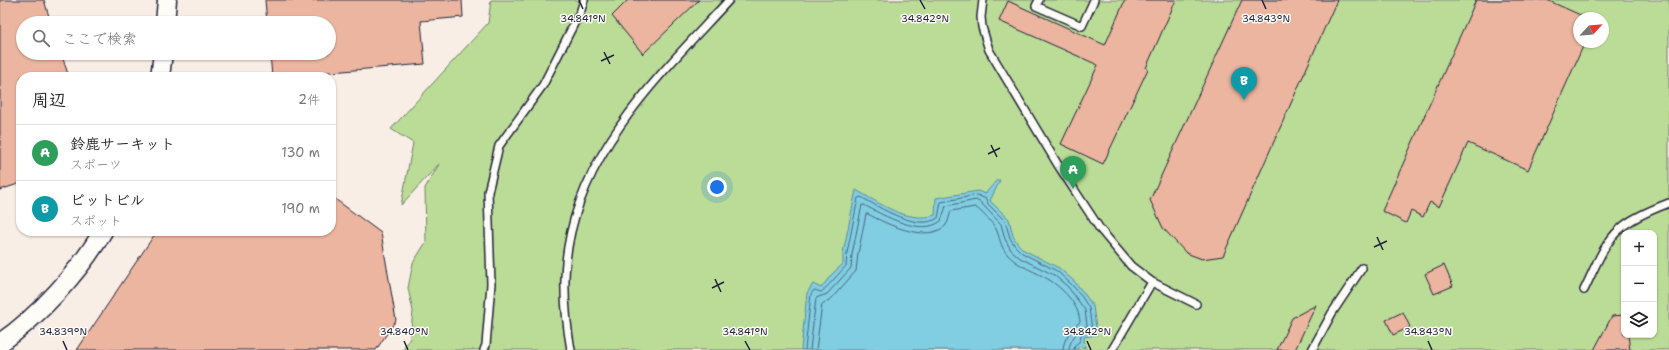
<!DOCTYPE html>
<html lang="ja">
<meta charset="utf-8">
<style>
:root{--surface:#fff;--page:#f6f6f6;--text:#222;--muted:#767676;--line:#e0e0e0;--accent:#d1495b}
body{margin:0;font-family:"Shantell Sans","Klee One",sans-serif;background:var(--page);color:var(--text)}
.controls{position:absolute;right:12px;bottom:12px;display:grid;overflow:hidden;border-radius:8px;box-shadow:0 1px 3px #0004}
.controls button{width:36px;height:36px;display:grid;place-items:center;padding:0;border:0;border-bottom:1px solid var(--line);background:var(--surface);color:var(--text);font:20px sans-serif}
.compass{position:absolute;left:1573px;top:12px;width:36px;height:36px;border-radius:50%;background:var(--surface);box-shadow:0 1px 3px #0004;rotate:64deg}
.you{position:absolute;left:717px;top:187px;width:14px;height:14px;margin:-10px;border:3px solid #fff;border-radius:50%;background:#1a73e8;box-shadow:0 0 0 6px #1a73e833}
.badge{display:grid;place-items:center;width:26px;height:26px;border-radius:50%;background:var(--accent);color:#fff;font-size:13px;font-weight:700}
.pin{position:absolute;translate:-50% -33px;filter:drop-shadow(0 1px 2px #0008)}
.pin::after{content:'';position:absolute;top:21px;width:14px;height:12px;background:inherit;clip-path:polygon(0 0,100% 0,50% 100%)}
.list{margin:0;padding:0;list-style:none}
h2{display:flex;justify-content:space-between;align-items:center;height:52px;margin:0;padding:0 16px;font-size:17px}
h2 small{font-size:13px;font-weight:400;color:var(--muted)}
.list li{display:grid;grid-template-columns:26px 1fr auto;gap:12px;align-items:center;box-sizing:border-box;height:56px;padding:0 16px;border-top:1px solid var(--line)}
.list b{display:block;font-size:15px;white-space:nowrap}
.list p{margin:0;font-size:13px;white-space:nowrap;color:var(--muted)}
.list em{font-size:13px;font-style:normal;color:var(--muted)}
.icon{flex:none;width:22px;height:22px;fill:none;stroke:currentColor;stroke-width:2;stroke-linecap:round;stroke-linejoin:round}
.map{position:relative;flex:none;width:1669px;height:350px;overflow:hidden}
.search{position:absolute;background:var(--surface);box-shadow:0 1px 3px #0004;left:16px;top:16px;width:320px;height:44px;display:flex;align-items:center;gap:10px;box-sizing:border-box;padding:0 14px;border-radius:22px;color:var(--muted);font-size:15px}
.panel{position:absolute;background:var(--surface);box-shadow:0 1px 3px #0004;left:16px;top:72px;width:320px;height:164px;border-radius:16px}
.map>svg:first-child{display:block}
.green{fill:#badc96;stroke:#6e7f68;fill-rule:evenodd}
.water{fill:#81cde1;stroke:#5b899f}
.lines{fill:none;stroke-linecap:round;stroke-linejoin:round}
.shore{stroke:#48667d;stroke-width:1}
.building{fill:#ebb59f;stroke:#22223b}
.service-casing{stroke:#22223b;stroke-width:10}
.tertiary-casing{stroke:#22223b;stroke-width:21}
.service{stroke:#fdfcf7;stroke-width:7}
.tertiary{stroke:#fdfcf7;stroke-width:18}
.ticks{fill:none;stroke:#22223b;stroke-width:1.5}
.ticks-label{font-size:10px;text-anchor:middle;fill:#22223b;stroke:#fdfcf7;stroke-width:3;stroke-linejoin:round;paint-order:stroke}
</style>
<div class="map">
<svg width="1669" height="350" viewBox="0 0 1669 350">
<rect width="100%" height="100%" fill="#f9eee5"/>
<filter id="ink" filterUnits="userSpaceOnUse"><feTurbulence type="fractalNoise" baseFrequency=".025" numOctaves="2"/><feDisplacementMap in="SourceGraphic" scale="8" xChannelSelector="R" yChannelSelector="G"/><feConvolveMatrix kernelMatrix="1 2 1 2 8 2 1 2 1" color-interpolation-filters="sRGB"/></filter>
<g filter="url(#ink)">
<!-- green -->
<path class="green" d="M491 0H1669V350H403L410 338 413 311 408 288 413 263 426 242 425 188 439 164 401 205 413 143 391 129 488 23ZM1579 18H1603V42H1579ZM1624 233H1654V335H1624Z"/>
<!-- water -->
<path class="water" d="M1000 180 990 201 1009 219 1013 236 1018 244 1024 250 1059 268 1074 281 1083 292 1093 306 1097 335 1084 337 1085 348 1079 346 1077 350H801L807 293 813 284 821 288 832 274 843 264V253L856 190C878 202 907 224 935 215L936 198 978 191 985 194 996 181Z"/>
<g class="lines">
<!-- shore -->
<path class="shore" d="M805 350 811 294 814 290C815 290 820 292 821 292 823 292 843 269 846 266L847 253 858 198 861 197C879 207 917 232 938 218L941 202 977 195 986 199 988 204 1005 221 1010 238 1015 246 1022 253 1057 271 1071 284 1080 294 1089 308 1092 330 1081 334 1080 341 1075 345 1074 350
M810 350 816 298 827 294 851 268 852 254 862 205H864C883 215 921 237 941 221L946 206 976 200 981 203 1001 224 1005 239 1011 250 1020 258 1054 275 1068 287 1085 310 1087 326 1077 332C1074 337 1069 343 1069 350
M816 350 822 304 831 299 856 271 858 254 866 214H868C886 224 928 244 946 225 949 221 949 216 951 211L975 207C979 209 994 224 996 229 1000 237 1000 246 1007 254 1018 267 1036 271 1051 281 1064 290 1079 305 1080 322 1072 328 1063 339 1063 350"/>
</g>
<!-- building -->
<path class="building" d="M0 0H44L51 23H23V53H61L69 77H21V183L0 190Z
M265 0H462L463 17 421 21 425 64 272 77 270 53H329V23H267Z
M628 0H699L643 54 612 16Z
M1125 0H1176L1146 68 1148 69 1103 164 1061 144 1098 65 999 21 1008 1 1105 45Z
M1242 0H1337L1223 256 1202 259 1186 253 1163 228 1150 200Z
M1476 0H1547L1587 18H1579V42H1585L1528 170 1468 143 1439 207 1430 202 1423 217 1411 211 1406 223 1382 211Z
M331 196 381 233 396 320 376 350H77L157 231H331Z
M1444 265 1453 286 1434 294 1425 274Z
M1316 305 1295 350H1277L1292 318Z
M1403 312 1410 327 1393 335 1386 320Z
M1624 315V335H1628L1630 350H1594L1612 316Z"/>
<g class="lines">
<defs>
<path id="service" d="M983 0 981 17 982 27 989 50 1058 165 1100 229 1131 266 1152 282 1196 304
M1039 0 1036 6 1082 26 1094 0
M1584 290C1594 270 1603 244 1620 229 1630 219 1656 208 1669 203
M484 350 486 345 491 284 488 192 499 146 543 85 581 10 584 0
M571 350C565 316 562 282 568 247 584 146 663 72 729 0
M1112 350 1152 282
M1312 350 1332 313 1362 268"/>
<path id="tertiary" d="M165 23 167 0
M160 77 163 53
M0 343C37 318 81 270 103 231"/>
</defs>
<!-- service casing -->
<use href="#service" class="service-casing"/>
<!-- tertiary casing -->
<use href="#tertiary" class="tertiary-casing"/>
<!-- service -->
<use href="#service" class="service"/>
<!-- tertiary -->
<use href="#tertiary" class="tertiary"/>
</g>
</g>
<!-- ticks -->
<path class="ticks" d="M579 0 583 9M920 0 925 9M1262 0 1266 9M604 52 610 64M601 61 614 55M991 145 997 157M988 154 1000 148M1377 237 1383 250M1374 247 1387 241M715 279 721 292M712 288 724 282M63 341 67 350M404 341 408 350M745 341 750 350M1087 341 1091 350M1428 341 1432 350"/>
<g class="ticks-label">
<text x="925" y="22">34.842°N</text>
<text x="583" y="22">34.841°N</text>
<text x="1266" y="22">34.843°N</text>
<text x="63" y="335">34.839°N</text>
<text x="404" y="335">34.840°N</text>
<text x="745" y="335">34.841°N</text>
<text x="1087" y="335">34.842°N</text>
<text x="1428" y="335">34.843°N</text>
</g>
</svg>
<div class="controls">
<button>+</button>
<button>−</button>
<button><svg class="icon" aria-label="layers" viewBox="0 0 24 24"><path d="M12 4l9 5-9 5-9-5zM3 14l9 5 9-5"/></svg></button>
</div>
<svg class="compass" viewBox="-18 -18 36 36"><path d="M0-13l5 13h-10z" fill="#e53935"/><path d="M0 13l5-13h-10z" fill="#767676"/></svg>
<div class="you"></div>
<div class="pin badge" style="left:1073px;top:189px;background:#2e9e5b">A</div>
<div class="pin badge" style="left:1244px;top:100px;background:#0f9aa8">B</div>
<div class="search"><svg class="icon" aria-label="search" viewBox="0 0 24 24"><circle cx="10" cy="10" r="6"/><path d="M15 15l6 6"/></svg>ここで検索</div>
<section class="panel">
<h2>周辺<small>2件</small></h2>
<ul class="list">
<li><span class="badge" style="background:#2e9e5b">A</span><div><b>鈴鹿サーキット</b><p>スポーツ</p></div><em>130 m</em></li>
<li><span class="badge" style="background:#0f9aa8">B</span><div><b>ピットビル</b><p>スポット</p></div><em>190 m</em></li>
</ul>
</section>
</div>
